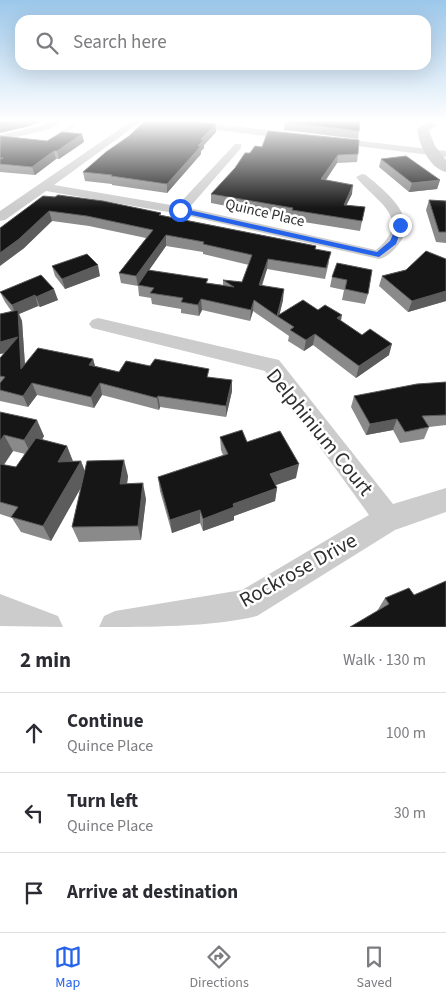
<!DOCTYPE html>
<meta charset="utf-8">
<style>
:root{--surface:#fff;--page:#f2f2f3;--text:#2b2b33;--muted:#7c7c81;--line:#e1e1e2;--accent:#2563eb}
body{margin:0;font-family:"Source Sans 3",sans-serif;background:var(--page);color:var(--text)}
.stop{position:absolute;width:15px;height:15px;margin:-11px;border:4px solid #2563eb;border-radius:50%;background:#fff}
.stop.end{background:#2563eb;border-color:#fff;box-shadow:0 1px 5px #0008}
.list{margin:0;padding:0;list-style:none}
h2{display:flex;justify-content:space-between;align-items:center;height:65px;margin:0;padding:0 20px;font-size:21px}
h2 small{font-size:16px;font-weight:400;color:var(--muted)}
.list li{display:grid;grid-template-columns:32px 1fr auto;gap:15px;align-items:center;box-sizing:border-box;height:80px;padding:0 20px;border-top:1px solid var(--line)}
.list b{display:block;font-size:19px;white-space:nowrap}
.list p{margin:0;font-size:16px;white-space:nowrap;color:var(--muted)}
.list em{font-size:16px;font-style:normal;color:var(--muted)}
.icon{flex:none;width:28px;height:28px;fill:none;stroke:currentColor;stroke-width:2;stroke-linecap:round;stroke-linejoin:round}
.map{position:relative;flex:none;width:446px;height:627px;overflow:hidden}
.search{position:absolute;background:var(--surface);box-shadow:0 5px 20px #0002;left:15px;right:15px;top:15px;height:55px;display:flex;align-items:center;gap:12px;box-sizing:border-box;padding:0 18px;border-radius:15px;color:var(--muted);font-size:19px}
.sheet{height:305px;background:var(--surface)}
nav{display:flex;justify-content:space-around;align-items:center;box-sizing:border-box;height:70px;border-top:1px solid var(--line);background:var(--surface);font-size:14px;color:var(--muted)}
nav a{display:grid;justify-items:center;gap:2px}
nav .on{color:var(--accent)}
.map>svg:first-child{display:block}
.lines{fill:none;stroke-linecap:round;stroke-linejoin:round}
.stream{stroke:#cae3ec;stroke-width:3}
.street{fill:#ccc;fill-rule:evenodd}
.secondary{fill:#b9b9b9;fill-rule:evenodd}
.wall{fill:#8a8a8a;fill-rule:evenodd}
.shaded-wall{fill:#5c5c5c}
.building{fill:#161616;stroke:#5c5c5c}
.route{fill:#2563eb}
.labels{text-anchor:middle;dominant-baseline:central;stroke-width:5;stroke-linejoin:round;paint-order:stroke}
.far-street-label{font-size:15px;fill:#2f2f2f;stroke:#fff}
.near-street-label{font-size:21px;fill:#2f2f2f;stroke:#fff}
</style>
<div class="map">
<svg width="446" height="627" viewBox="0 0 446 627">
<rect width="100%" height="100%" fill="#fff"/>
<g class="lines">
<!-- stream -->
<path class="stream" d="M58 135 83 120"/>
<!-- street -->
<path class="street" d="M53 120H64L50 129 0 141V135L44 125Z
M133 120H143L54 185 177 206 235 144H241V148L189 208 376 250C414 218 376 202 356 177L362 174 366 175C385 191 421 218 398 245 393 251 386 258 379 259L180 214 46 191 5 220 0 221V211Z
M155 120H184L290 133 295 136 290 139 159 123Z
M336 138 446 151V157L333 143 331 141Z
M98 318 279 360 393 504 446 488V512L395 530 257 616C213 627 147 627 99 627L104 616 115 611 242 590 369 515 265 371 92 328 89 324 92 320Z
M0 594 58 616 63 627 0 626Z"/>
<!-- secondary -->
<path class="secondary" d="M431 121 437 125 429 131 435 146 446 160V172C429 168 419 144 417 129Z"/>
</g>
<!-- wall -->
<path class="wall" d="M211 120H250L243 121 242 123Z
M285 122 359 131 358 139 284 130Z
M216 132 204 145V148L201 151V154L167 193 112 185V184L85 181 83 172 129 136Z
M82 134 84 142 59 159H56L35 175 0 172V136L47 141Z
M250 153 358 154 357 162 337 163 326 180 352 194 346 205 365 207 360 231 291 220V218L211 203V194Z
M381 159 440 180 437 189 409 192 379 167Z
M43 196 161 213V215L316 246 315 249 329 262 325 279 267 269 262 286 283 300 279 315 318 310 341 321 389 355 356 378 313 345 304 351 288 341 289 336 276 327V325V327L253 311 250 321 202 310 199 316 181 313V309L152 304 151 298 139 296 138 286 121 283 119 273 146 238 89 226 52 221 23 249ZM166 246 203 252V254L249 265 242 282 223 280V285L208 283 149 270Z
M429 200 446 201V243L436 242 426 210Z
M446 259V301L408 312 379 286 382 276Z
M337 263 368 294 365 304 342 300 344 290 330 287 332 277Z
M52 266 100 276 65 289 55 276Z
M41 275 58 300 40 307 38 306 19 314 22 321 25 365 93 359 95 366 119 372 150 366 209 377 232 391 226 417 160 407 159 410 102 395 94 408 37 395 28 407 0 401V358L5 353 0 354V314L12 312 5 302 0 292Z
M446 382V425L429 427 424 439 400 443 393 430 366 435 351 407 354 396Z
M0 412 44 436 42 440 67 446 73 461H81L85 472 128 476 127 484 146 499 141 540 79 542 72 527 81 487 51 541 21 532 12 518 0 514ZM13 451 25 454 16 467 4 465Z
M220 437 247 442 296 478 275 485 277 488 275 501 234 516V520L203 531 200 523 172 533 160 491 158 477 223 455 221 450Z
M414 595 377 611 385 598Z"/>
<!-- shaded-wall -->
<path class="shaded-wall" d="M23 120H42L30 126 0 133V126Z
M216 124V132L204 145V148L201 151V154L167 193V184L198 146 201 139Z
M82 134 84 142 59 159 57 151Z
M54 151 56 159 35 175 32 167Z
M338 155 337 163 320 188 321 179Z
M440 180 437 189 409 192 412 183Z
M353 185 352 194 342 214 344 205Z
M49 211 52 221 23 249 0 266V253Z
M166 235V246L138 286 136 276Z
M268 259 267 269 258 296 259 285Z
M98 265 100 276 65 289 62 279Z
M54 289 58 300 40 307 36 297Z
M284 289 283 300 279 317 277 316 276 327 277 316Z
M446 291V301L408 312 412 301Z
M35 295 38 306 19 314 22 321 26 381 21 369 20 349 0 354V342L16 316 12 305Z
M201 299 202 310 199 316 198 305Z
M254 300 253 311 250 321 251 310Z
M342 315 340 326 337 318Z
M315 334 313 345 304 351 306 340Z
M392 344 389 355 356 378 359 366Z
M93 359 96 370 89 365Z
M232 380V391L226 417V406Z
M32 383 37 395 28 407 23 396Z
M100 383 102 395 94 408 91 397Z
M158 396 160 407 159 410 157 398Z
M397 419 393 430 366 435 370 424Z
M37 420 44 436 32 456 24 440Z
M4 435 13 451 0 470V441Z
M67 446 73 462H58Z
M124 460 128 476 125 499 120 484Z
M81 461 87 477 51 541 43 526Z
M299 464 296 478 268 488 270 474Z
M143 483 146 499 141 540 138 526Z
M277 488 275 501 234 516V520L203 531V519L233 504Z
M200 510V523L172 533 170 520Z"/>
<!-- building -->
<path class="building" d="M0 120H23L0 126Z
M146 120H184L216 124 201 139 203 140 198 146H201L167 184 111 176 112 175 83 172 106 152 129 136Z
M286 120H360L359 131 285 122Z
M268 131 359 140 358 154 338 155 321 179 353 185 344 205 365 207 362 221 292 210 293 208 211 194 235 168 245 153H250L255 146 262 147Z
M62 132 82 134 57 151H54L32 167 0 164V159L3 158H0V136L47 141Z
M406 156 440 180 412 183 381 159Z
M58 195 103 201 161 213 159 215 316 246 315 249 331 252 326 268 268 259 259 285 284 289 277 316 254 300 251 310 201 299 198 305 181 302 183 298 150 293 154 288 138 285 148 270 208 279 206 283 234 287 223 280 242 282 252 255 203 244 204 242 166 235 136 276 119 273 153 230 87 216 49 211 19 239 0 253V228L43 196 55 197Z
M429 200 446 201V232H439Z
M426 251 446 259V291L412 301 382 276 406 270Z
M87 254 98 265 62 279 52 266Z
M337 263 372 270 368 294 345 289 347 280 332 277Z
M41 275 54 289 36 297 35 295 12 305 0 292Z
M303 300 318 310 325 305 342 315 337 318 362 335 370 329 392 344 359 366 315 334 306 340 290 330 294 327 277 316Z
M18 310 21 369 38 348 93 359 89 365 119 372 126 361 150 366 155 359 209 369 207 377 232 380 226 406 158 396 157 398 100 383 91 397 32 383 23 396 0 390V383L5 377 0 376V358L18 337 0 342V314Z
M446 382V415L422 416 429 427 405 432 397 419 370 424 354 396 417 384Z
M0 412 37 420 24 440 4 435 0 441Z
M242 430 247 442 280 431 299 464 270 474 277 488 233 504 234 507 203 519 200 510 170 520 158 477 228 454 220 437Z
M36 438 67 446 58 462 81 461 43 526 11 517 18 507 0 502V464L16 467Z
M124 460 120 484 143 483 138 526 72 527 87 461Z
M446 581V627H350L389 604 385 598 409 588 414 595Z"/>
<!-- sky -->
<linearGradient id="sky" x2="0" y2="1"><stop stop-color="#9cc7ea"/><stop offset="0.58" stop-color="#fff"/><stop offset="1" stop-color="#fff" stop-opacity="0"/></linearGradient>
<rect width="446" height="208" fill="url(#sky)"/>
<!-- route -->
<path class="route" d="M180 208 377 252 390 241 398 223 403 225 396 244 379 257 178 212Z"/>
<g class="labels">
<!-- far-street labels -->
<g class="far-street-label">
<text transform="translate(265 213) rotate(13)">Quince Place</text>
</g>
<!-- near-street labels -->
<g class="near-street-label">
<text transform="translate(320 432) rotate(51)">Delphinium Court</text>
<text transform="translate(298 570) rotate(-29)">Rockrose Drive</text>
</g>
</g>
</svg>
<div class="stop" style="left:180px;top:210px"></div>
<div class="stop end" style="left:400px;top:225px"></div>
<div class="search"><svg class="icon" aria-label="search" viewBox="0 0 24 24"><circle cx="10" cy="10" r="6"/><path d="M15 15l6 6"/></svg>Search here</div>
</div>
<section class="sheet">
<h2>2 min<small>Walk · 130 m</small></h2>
<ul class="list">
<li><svg class="icon" aria-label="ahead" viewBox="0 0 24 24"><path d="M12 20V5M6 11l6-6 6 6"/></svg><div><b>Continue</b><p>Quince Place</p></div><em>100 m</em></li>
<li><svg class="icon" aria-label="left" viewBox="0 0 24 24"><path d="M17 20v-9H6M10 6l-5 5 5 5"/></svg><div><b>Turn left</b><p>Quince Place</p></div><em>30 m</em></li>
<li><svg class="icon" aria-label="arrive" viewBox="0 0 24 24"><path d="M6 21V4h12l-3 4 3 4H6"/></svg><div><b>Arrive at destination</b></div></li>
</ul>
</section>
<nav>
<a class="on"><svg class="icon" aria-label="map" viewBox="0 0 24 24"><path d="M3 6l6-2 6 2 6-2v14l-6 2-6-2-6 2zM9 4v14M15 6v14"/></svg>Map</a>
<a><svg class="icon" aria-label="directions" viewBox="0 0 24 24"><path d="M12 3l9 9-9 9-9-9zM9 14v-3h6M13 9l2 2-2 2"/></svg>Directions</a>
<a><svg class="icon" aria-label="saved" viewBox="0 0 24 24"><path d="M7 4h10v16l-5-4-5 4z"/></svg>Saved</a>
</nav>
